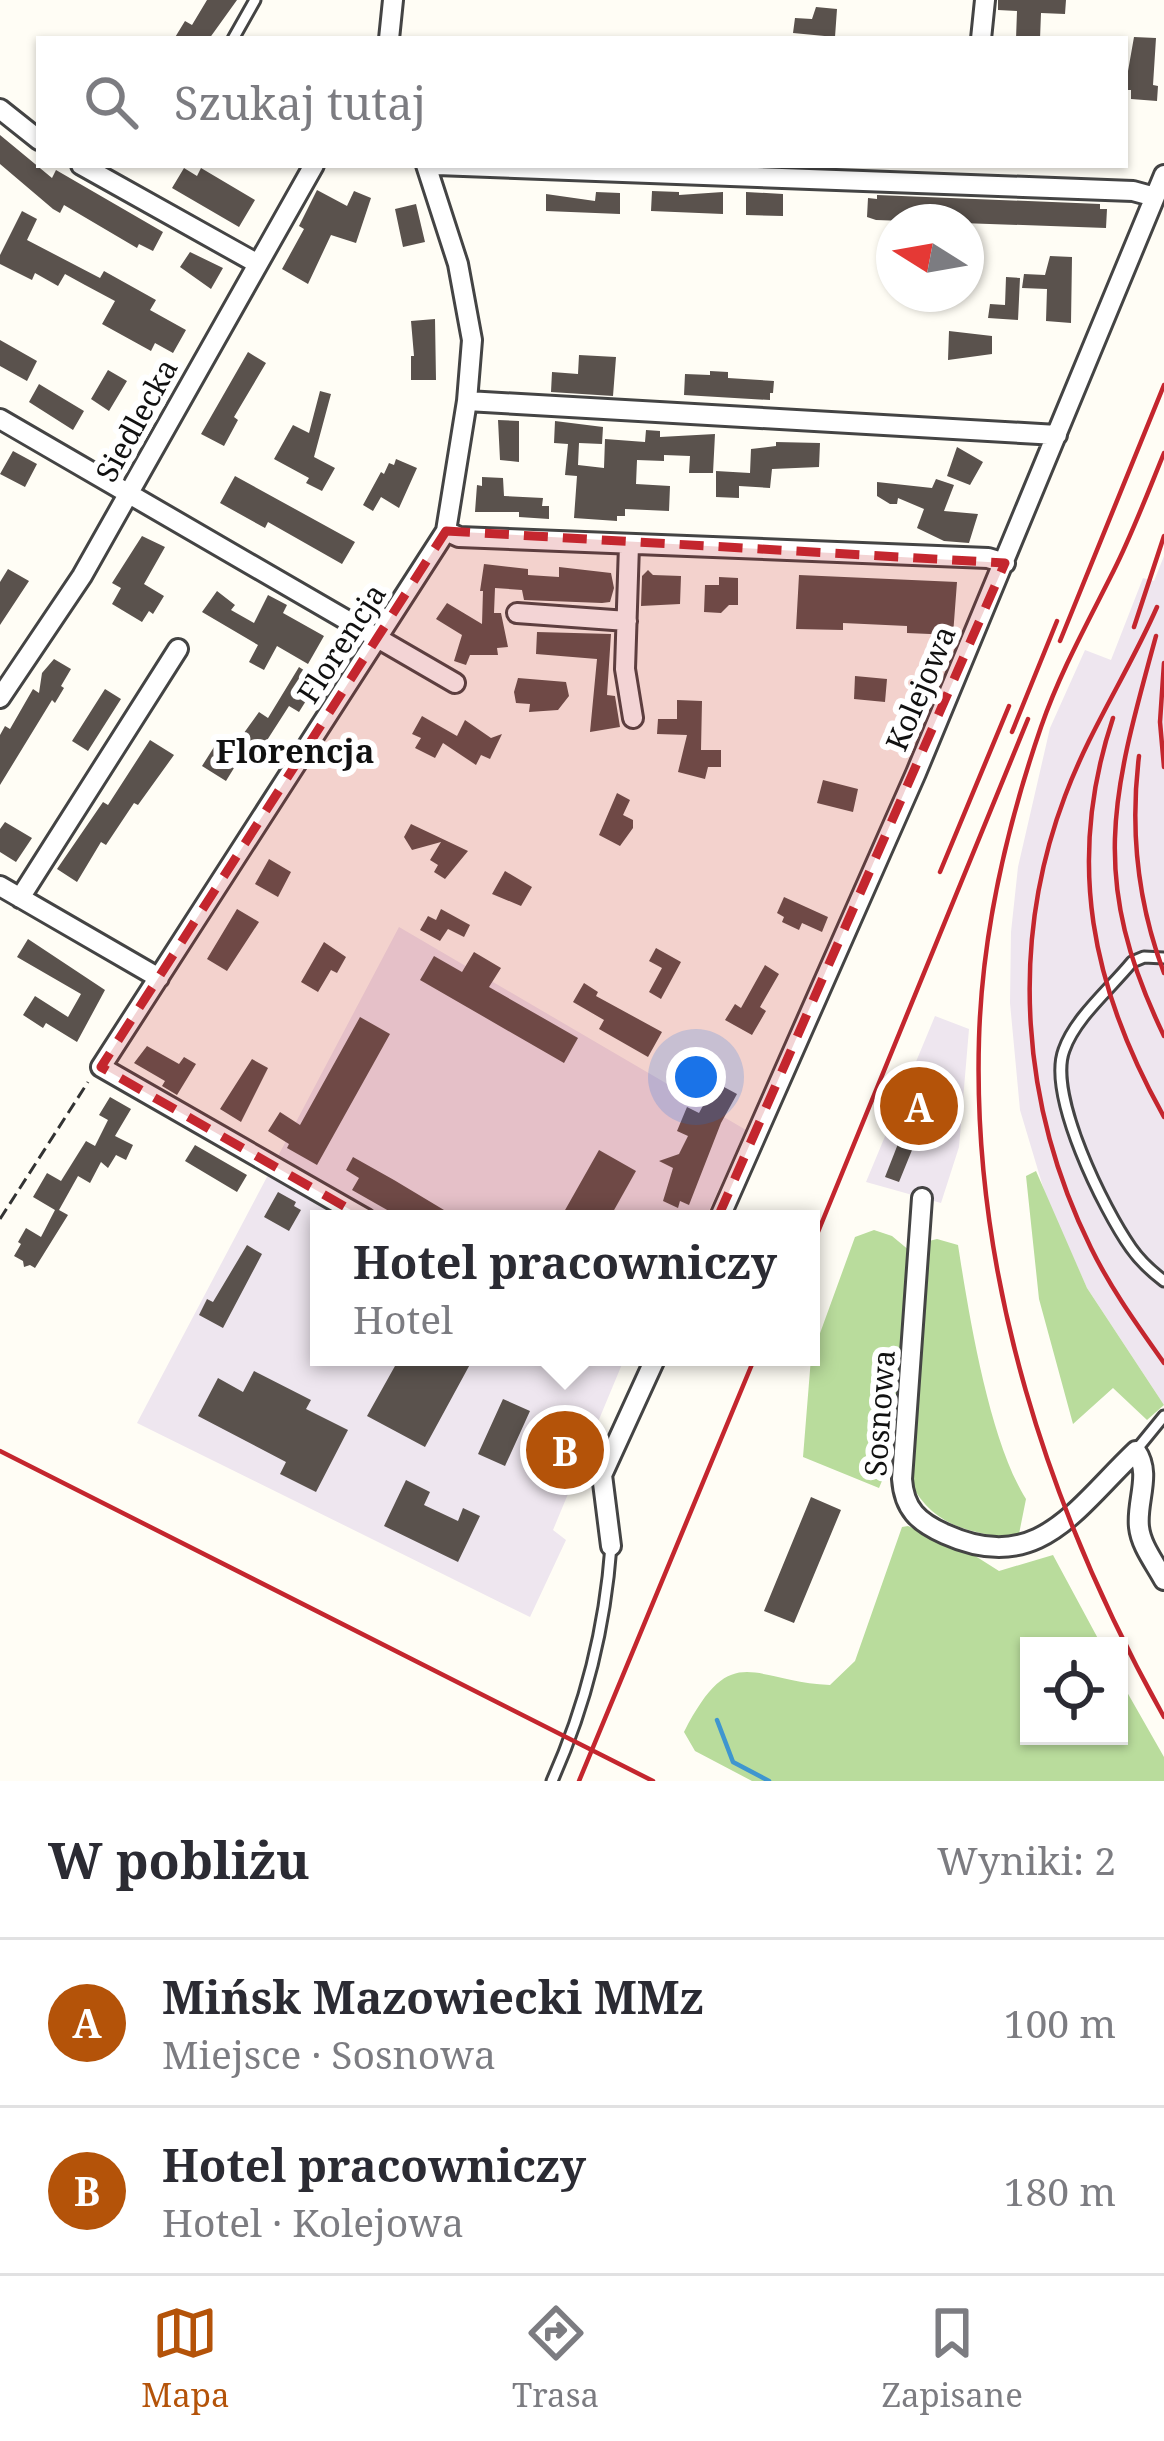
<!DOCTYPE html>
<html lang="pl">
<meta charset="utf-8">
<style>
:root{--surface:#fff;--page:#f2f2f3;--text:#2b2b33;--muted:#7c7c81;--line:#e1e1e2;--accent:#b45309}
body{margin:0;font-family:"Noto Serif",serif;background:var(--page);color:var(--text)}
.controls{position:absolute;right:36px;bottom:36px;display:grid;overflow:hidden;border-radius:0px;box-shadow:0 3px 9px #0004}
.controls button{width:108px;height:108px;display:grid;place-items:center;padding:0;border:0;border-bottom:3px solid var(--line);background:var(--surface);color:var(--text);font:60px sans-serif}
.compass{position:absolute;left:876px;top:204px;width:108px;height:108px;border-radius:50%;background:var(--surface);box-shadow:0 3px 9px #0004;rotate:281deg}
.you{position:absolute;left:696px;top:1077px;width:42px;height:42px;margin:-30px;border:9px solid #fff;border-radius:50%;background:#1a73e8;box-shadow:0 0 0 18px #1a73e833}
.badge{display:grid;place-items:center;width:78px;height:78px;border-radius:50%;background:var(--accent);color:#fff;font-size:39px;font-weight:700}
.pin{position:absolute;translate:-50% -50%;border:6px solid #fff;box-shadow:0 3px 12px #0006}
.popup{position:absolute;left:310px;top:1210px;width:510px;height:156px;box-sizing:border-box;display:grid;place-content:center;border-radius:0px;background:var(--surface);filter:drop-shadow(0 3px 9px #0005);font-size:39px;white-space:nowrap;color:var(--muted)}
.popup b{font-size:45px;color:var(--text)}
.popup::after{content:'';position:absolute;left:50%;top:100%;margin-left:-24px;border:24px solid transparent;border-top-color:var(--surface)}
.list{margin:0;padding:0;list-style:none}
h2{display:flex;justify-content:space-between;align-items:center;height:156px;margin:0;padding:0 48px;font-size:51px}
h2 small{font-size:39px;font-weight:400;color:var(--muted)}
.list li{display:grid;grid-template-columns:78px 1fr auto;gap:36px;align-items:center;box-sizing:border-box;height:168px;padding:0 48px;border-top:3px solid var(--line)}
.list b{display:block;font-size:45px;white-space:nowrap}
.list p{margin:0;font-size:39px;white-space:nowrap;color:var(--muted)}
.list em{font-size:39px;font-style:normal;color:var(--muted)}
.icon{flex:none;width:66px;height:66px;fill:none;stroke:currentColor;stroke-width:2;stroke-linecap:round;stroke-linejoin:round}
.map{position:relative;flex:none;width:1164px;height:1781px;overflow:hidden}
.search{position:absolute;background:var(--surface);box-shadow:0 3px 9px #0004;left:36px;right:36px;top:36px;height:132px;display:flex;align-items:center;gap:30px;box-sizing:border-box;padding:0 42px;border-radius:0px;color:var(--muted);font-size:45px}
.sheet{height:492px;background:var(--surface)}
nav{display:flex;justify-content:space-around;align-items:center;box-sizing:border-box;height:168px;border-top:3px solid var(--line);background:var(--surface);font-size:33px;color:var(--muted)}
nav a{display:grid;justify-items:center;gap:6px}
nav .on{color:var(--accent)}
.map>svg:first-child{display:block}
.industrial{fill:#eee6ef}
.forest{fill:#b9dc9c}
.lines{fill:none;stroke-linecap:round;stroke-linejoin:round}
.stream{stroke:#3f96cf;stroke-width:4.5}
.building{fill:#5a524d}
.lane-casing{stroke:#444;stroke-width:15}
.street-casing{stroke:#444;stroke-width:24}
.path{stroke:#333;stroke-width:3;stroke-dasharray:12 6;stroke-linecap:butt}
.lane{stroke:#fff;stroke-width:9}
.street{stroke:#fff;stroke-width:18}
.rail{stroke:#c4262e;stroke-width:4.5}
.marked{fill:#c4262e;fill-opacity:0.2;stroke:#c4262e;stroke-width:9;stroke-dasharray:24 15;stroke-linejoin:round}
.labels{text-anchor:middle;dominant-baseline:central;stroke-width:12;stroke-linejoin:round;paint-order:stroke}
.street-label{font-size:30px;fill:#111;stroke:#fff}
.neighbourhood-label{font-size:33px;font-weight:bold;fill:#111;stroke:#fff}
</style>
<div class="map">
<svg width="1164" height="1781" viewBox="0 0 1164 1781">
<rect width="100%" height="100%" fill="#fffdf5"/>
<!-- industrial -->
<path class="industrial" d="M1164 556V1405L1087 1288 1046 1197 1020 1110 1010 1003 1011 932 1018 867 1050 728 1085 650 1111 660 1143 578 1154 581Z
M399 927 746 1130 705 1219H319V1357H625L553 1530 566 1540 530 1617 137 1423Z
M935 1016 969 1029 959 1147 941 1203 866 1182Z"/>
<!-- forest -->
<path class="forest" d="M1036 1171 1087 1288 1164 1405 1147 1420 1113 1388 1073 1424 1039 1299 1026 1176Z
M874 1230 892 1236 910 1251 895 1450 879 1488 803 1457 811 1358 855 1237Z
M937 1239 958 1245C969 1315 989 1440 1026 1499L1018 1539C967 1532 931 1527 907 1476L925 1242Z
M908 1526 969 1552 999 1571 1053 1555 1102 1646H1029V1736H1119V1678L1164 1757V1781H752L695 1751 684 1732C732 1639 751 1681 830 1685L855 1661 902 1527Z"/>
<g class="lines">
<!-- stream -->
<path class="stream" d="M717 1720 733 1762 769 1781"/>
</g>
<!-- building -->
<path class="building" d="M207 0H237L209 39H174L185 21 192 25Z
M998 0H1066L1065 14 1041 13 1040 39H1016L1017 11 998 10Z
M816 7 837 9 835 37 793 33 795 18 812 19Z
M1134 37 1156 38 1153 85 1158 86 1157 101 1131 99V90H1125V71H1128Z
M0 135 52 178 56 170 163 232 153 251 139 244 137 248 64 205 60 213 53 209 0 164Z
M184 168 197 176 201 168 255 200 239 227 172 188Z
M317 190 347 206 354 191 371 198 356 243 331 235 308 284 282 269 304 229 299 226Z
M652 191 679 192V195L723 192V214L651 211Z
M596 192 620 193V214L546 211V194L595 201Z
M746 192 783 194V216L746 215Z
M877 195 1100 204V209H1107L1106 228 876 220 867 217 868 198 877 199Z
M416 204 425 242 403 247 395 209Z
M22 211 37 219 27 240 100 278 104 271 156 300 150 310 186 330 173 353 155 343 151 351 102 324 115 301 85 285 65 274 58 286 35 273 32 280 0 264V255Z
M190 252 223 268 211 289 180 267Z
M1050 256 1072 257 1071 323 1046 321 1047 289 1022 288 1024 274 1045 275Z
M1006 277 1020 278 1018 320 988 318 990 304 1005 305Z
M435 319 436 380H411V356H414L411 321Z
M949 331 992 336V354L948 360Z
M0 340 37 361 27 381 0 366Z
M248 352 266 363 234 417 238 420 224 446 201 434Z
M579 355 616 357 613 396 551 392 552 372 578 374Z
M108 370 127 381 109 411 91 399Z
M710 371 728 372V378L774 381 773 393H770V400L684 395 685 374 710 375Z
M39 384 84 411 73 430 29 402Z
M320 391 331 394 314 457 335 468 322 491 306 483 309 478 274 459 293 425 309 433Z
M498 420 519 421V462L500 460Z
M555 421 603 427 602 444 579 443 578 465 604 468 605 439 645 442 646 430 660 431V437L715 434 713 473H689L690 456 664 455V461L637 460 636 484 670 486 669 511 625 509V516H617V521L574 518 577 476 565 475 568 444 554 443Z
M776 442 820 443 819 467 772 469 770 488 739 486V498L716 497V471L750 473 751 449 776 446Z
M957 447 983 462 970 485 947 476Z
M13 451 37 464 25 487 0 474Z
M396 459 417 468 399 508 381 497 373 511 363 505 381 472 384 474 389 463 394 465Z
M235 476 355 542 342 564 268 522 265 528 220 503Z
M482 477 503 478 504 496 543 498 542 506H549V519L519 517V512H475L477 485 482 486Z
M936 479 954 485 944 511 978 514 969 543 944 541 917 528 924 509 898 498 897 504H890L877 496V482L932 488Z
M142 536 165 547 144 584 164 596 153 614 149 611 142 622 112 604 121 588 112 583Z
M484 564 528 569V575L559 577V567L611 573 614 588 610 602 602 603 524 600 522 590 495 588 494 613H501L508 647 497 648 498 655H470L466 665 454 661 462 635 436 619 447 603 482 624 483 591H480Z
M8 569 29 581 0 625V582Z
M648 570 653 575 681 576 680 604 641 606 642 576Z
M799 575 957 582 953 635 907 633V626L843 623V630L796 629Z
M719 577 738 578V605H729L721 613 704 612 705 585H719Z
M217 591 235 605 231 610 254 623 268 595 287 605 283 613 324 636 308 664 277 646 264 670 249 662 258 645 202 612Z
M537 632 611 634 607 695 615 696 620 727 590 732 597 659 536 654Z
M54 659 71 669 61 686 64 688 55 703 52 700 0 785V735L5 726 10 729 33 689 39 693 42 673Z
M299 667 319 680 299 712 289 706 253 762 242 755 226 781 202 766 214 747 228 755 259 712 268 718Z
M855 676 887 679 885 702 854 699Z
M518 678 566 682 569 696 558 710 529 712 530 704 516 703 514 692Z
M105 689 121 699 88 751 72 741Z
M677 700 702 701 701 750H721V767H708L705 779 678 772 687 735 657 734 658 719H677Z
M422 716 457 736 465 720 491 738 502 734 490 759 481 755 476 765 443 743 435 758 415 748 421 738 412 734Z
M150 740 174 755 138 805 134 803 106 845 101 842 77 882 57 869 103 802 108 805Z
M823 780 858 789 853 812 817 803Z
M617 793 630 800 623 815 633 820V828L620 846 599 835Z
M5 822 32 838 16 862 0 852V829Z
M411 824 468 851 445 879 434 872 438 865 430 860 441 842 412 850 404 837Z
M269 859 291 872 278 897 255 884Z
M505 871 532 887 521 906 492 894Z
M784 897 828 917 822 932 802 923 799 930 782 922 784 917 777 913Z
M237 909 259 922 227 971 207 959Z
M441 909 470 925 464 937 448 929 440 941 420 930 428 916 436 920Z
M28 939 105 990 77 1042 46 1023 43 1028 23 1015 35 996 68 1017 81 994 17 957Z
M324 942 346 957 337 973 331 970 318 992 301 982Z
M656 948 681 962 661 999 649 992 662 968 649 961Z
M474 952 501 968 489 987 578 1038 564 1063 420 980 434 956 462 972Z
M765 965 779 974 760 1007 766 1011 752 1035 725 1020 735 1004 741 1008Z
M584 983 598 992 596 996 662 1032 648 1057 599 1029 604 1020 573 1002Z
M360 1017 390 1034 317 1165 287 1148 289 1144 268 1131 280 1112 300 1125Z
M147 1046 179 1064 184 1057 196 1064 177 1095 162 1086 165 1081 134 1063Z
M252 1059 268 1068 241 1122 220 1109Z
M924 1066 943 1074 899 1182 885 1177 905 1126 900 1124Z
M724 1087 737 1094 721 1123 689 1205 680 1201 678 1208 663 1201 673 1168 659 1161 679 1154 688 1136 677 1131 687 1107 699 1113 712 1089 721 1093Z
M110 1097 131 1109 115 1136 133 1145 126 1160 116 1155 108 1168 101 1162 90 1183 78 1176 59 1210 68 1215 35 1268 30 1265 24 1267 23 1261 14 1256 21 1244 18 1242 26 1228 41 1237 55 1210 33 1197 47 1173 61 1181 86 1141 95 1146 108 1120 99 1115Z
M195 1145 247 1175 237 1192 185 1161Z
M599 1150 636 1171 609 1219H560Z
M353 1157 394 1180 459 1219H403L352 1190 359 1178 346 1170Z
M278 1192 296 1202 294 1206 301 1210 289 1231 264 1217Z
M247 1245 262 1254 223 1328 199 1315 207 1299 213 1302Z
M400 1357H474L425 1447 367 1416Z
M254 1371 311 1400 306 1409 348 1430 316 1492 280 1474 286 1462 198 1416 218 1378 243 1392Z
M503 1399 530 1411 505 1466 478 1454Z
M561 1410 583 1419 572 1444 577 1446 574 1453 582 1457 566 1494 541 1484 557 1446 548 1442Z
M406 1480 430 1492 424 1505 458 1521 463 1508 480 1516 458 1562 384 1526Z
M811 1497 841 1510 794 1623 764 1611Z"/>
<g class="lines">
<defs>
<path id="lane" d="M233 39 255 0
M1164 958 1144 957 1132 962C1110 989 1075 1018 1064 1050 1047 1095 1104 1210 1131 1248 1140 1261 1151 1271 1164 1281
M1137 1449 1164 1416
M552 1781C586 1705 605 1629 611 1546"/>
<path id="street" d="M389 39 393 0
M981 39 985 0
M0 109 39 140
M81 165 258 264
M427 168 437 165 1133 191 1155 197
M467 401 1057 435
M0 419 455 683
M446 531 459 537 988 558 1005 563
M629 545 625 669 633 718
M517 613 627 621
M0 698 82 576 314 165
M0 886 159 978
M20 898 178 649
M922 1198 902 1479C904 1509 918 1522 945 1534 1038 1576 1075 1509 1136 1451 1152 1474 1136 1501 1139 1527 1141 1546 1155 1563 1164 1580
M366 1219 101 1067 446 531 467 401 472 340 458 264 426 165
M719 1219 916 773 1164 175
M611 1546 602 1475 656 1357"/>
</defs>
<!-- lane casing -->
<use href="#lane" class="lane-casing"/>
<!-- street casing -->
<use href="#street" class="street-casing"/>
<!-- path -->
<path class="path" d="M0 1219 88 1082"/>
<!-- lane -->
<use href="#lane" class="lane"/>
<!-- street -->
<use href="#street" class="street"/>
<!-- rail -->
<path class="rail" d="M1164 453C1148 492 1133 532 1114 570 1088 622 1060 672 1041 727 1007 826 982 933 979 1039 972 1277 1049 1512 1164 1717
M1157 607C1129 671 1090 729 1065 796 1009 944 1021 1106 1091 1248 1111 1289 1138 1326 1164 1363
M1134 627 1164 536
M1156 636C1112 796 1088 878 1164 1036
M1060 641 1164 385
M1164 663 1160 722 1164 767
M1113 718C1065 862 1092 988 1164 1117
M1012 732 1057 621
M1139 756C1130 829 1138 904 1164 973
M940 872 1009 706
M811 1249 1028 719
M0 1451 653 1781
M579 1781 755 1357"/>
</g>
<!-- marked area -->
<path class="marked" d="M446 531 1005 563 671 1324 516 1241 438 1260 101 1067Z"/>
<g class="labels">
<!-- street labels -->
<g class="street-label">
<text transform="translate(136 420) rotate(-61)">Siedlecka</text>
<text transform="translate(341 643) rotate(-57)">Florencja</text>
<text transform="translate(920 688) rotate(-67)">Kolejowa</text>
<text transform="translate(879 1413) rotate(-86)">Sosnowa</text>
</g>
<!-- neighbourhood labels -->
<g class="neighbourhood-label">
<text x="295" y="750">Florencja</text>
</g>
</g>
</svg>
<div class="controls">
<button><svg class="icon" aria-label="locate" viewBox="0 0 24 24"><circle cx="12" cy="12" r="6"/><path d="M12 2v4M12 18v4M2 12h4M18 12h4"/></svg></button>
</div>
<svg class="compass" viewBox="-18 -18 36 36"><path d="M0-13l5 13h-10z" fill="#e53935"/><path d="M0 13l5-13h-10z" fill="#7c7c81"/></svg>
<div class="you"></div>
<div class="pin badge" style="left:919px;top:1106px">A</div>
<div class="pin badge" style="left:565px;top:1450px">B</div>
<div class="popup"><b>Hotel pracowniczy</b>Hotel</div>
<div class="search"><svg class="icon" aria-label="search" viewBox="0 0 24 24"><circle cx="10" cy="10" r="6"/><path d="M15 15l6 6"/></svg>Szukaj tutaj</div>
</div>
<section class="sheet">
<h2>W pobliżu<small>Wyniki: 2</small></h2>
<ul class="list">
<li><span class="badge">A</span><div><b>Mińsk Mazowiecki MMz</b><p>Miejsce · Sosnowa</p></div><em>100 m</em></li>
<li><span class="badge">B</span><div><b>Hotel pracowniczy</b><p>Hotel · Kolejowa</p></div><em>180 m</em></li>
</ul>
</section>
<nav>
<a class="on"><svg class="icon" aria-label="map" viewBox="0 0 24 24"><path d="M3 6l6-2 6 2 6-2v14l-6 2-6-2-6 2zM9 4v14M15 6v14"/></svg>Mapa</a>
<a><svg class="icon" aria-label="directions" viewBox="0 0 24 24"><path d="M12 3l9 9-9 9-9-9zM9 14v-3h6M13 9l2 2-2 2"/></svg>Trasa</a>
<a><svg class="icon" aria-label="saved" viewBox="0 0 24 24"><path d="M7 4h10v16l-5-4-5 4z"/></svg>Zapisane</a>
</nav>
